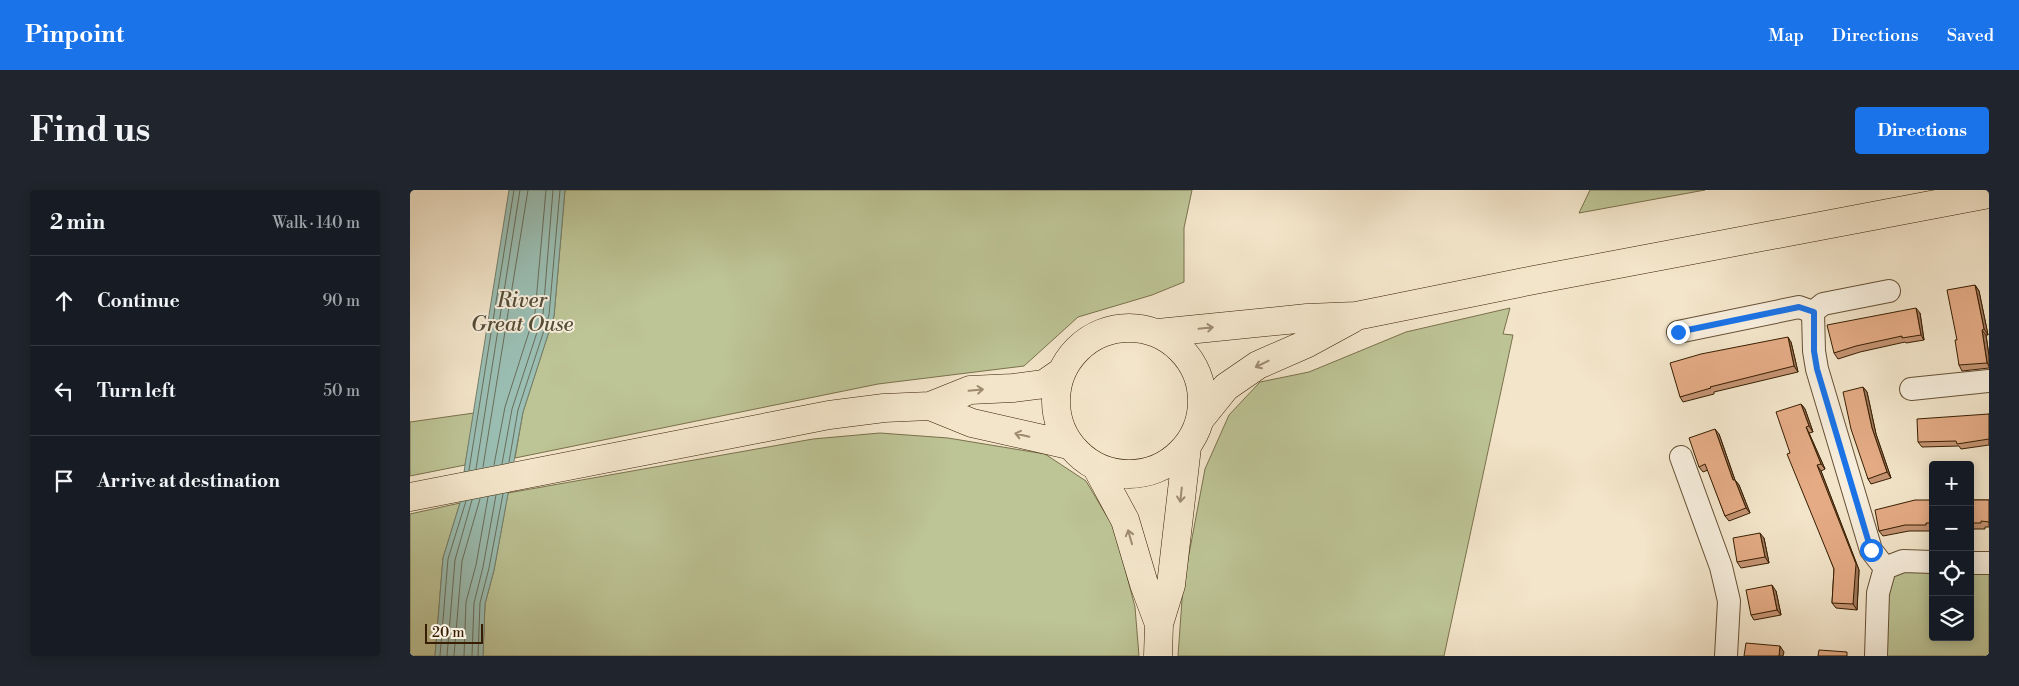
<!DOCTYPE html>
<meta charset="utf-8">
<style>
:root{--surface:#171b24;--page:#20242c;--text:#f1f3f6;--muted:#9ea1a6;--line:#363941;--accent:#1a73e8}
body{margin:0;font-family:"Libre Bodoni",serif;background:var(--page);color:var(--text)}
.controls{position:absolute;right:15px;bottom:15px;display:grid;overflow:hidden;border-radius:5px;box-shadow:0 2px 12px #0003}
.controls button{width:45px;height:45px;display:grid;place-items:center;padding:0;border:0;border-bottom:1px solid var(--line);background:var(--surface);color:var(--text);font:25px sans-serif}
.scale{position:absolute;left:15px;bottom:12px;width:58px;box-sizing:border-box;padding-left:5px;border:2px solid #371e02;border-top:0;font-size:14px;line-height:18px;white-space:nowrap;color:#371e02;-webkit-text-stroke:4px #f7eedd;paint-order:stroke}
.stop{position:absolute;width:15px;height:15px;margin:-11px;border:4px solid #1a73e8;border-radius:50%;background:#fff}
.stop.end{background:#1a73e8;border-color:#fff;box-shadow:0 1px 5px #0008}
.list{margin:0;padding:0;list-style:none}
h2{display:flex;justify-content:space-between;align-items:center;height:65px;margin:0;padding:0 20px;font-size:21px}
h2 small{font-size:16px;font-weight:400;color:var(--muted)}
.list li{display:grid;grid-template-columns:32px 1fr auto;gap:15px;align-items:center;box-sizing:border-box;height:90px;padding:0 20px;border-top:1px solid var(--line)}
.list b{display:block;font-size:19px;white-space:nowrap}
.list em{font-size:16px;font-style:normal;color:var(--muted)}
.icon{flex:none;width:28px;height:28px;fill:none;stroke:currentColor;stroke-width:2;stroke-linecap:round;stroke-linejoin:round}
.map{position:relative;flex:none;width:1579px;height:466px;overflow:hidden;border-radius:5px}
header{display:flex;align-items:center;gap:30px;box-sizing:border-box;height:70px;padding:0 25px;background:var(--accent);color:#fff}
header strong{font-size:24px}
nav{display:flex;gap:28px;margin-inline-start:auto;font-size:18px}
.intro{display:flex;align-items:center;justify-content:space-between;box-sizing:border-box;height:120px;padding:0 30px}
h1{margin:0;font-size:35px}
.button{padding:12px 22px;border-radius:5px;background:var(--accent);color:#fff;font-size:18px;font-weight:700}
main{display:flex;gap:30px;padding:0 30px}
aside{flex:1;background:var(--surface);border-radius:5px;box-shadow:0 2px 12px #0003}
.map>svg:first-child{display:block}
.green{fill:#bdc496;stroke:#7a714c}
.water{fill:#9bbfb4;stroke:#737f6d}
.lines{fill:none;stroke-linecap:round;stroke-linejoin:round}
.shore{stroke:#696e5b;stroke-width:1}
.street-casing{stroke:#665034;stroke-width:24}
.highway-casing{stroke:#371e02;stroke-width:29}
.street{stroke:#f7eedd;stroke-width:22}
.highway{stroke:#f3e5ca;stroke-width:28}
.wall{fill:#c49372;stroke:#371e02}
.shaded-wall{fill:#a0785d;stroke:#371e02}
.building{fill:#e4ab85;stroke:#371e02}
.oneway{stroke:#9e8b70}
.route{stroke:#1a73e8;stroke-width:6}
.labels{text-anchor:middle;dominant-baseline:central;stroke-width:4;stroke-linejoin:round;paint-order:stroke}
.water-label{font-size:21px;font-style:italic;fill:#554e37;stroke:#f7eedd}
</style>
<header>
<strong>Pinpoint</strong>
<nav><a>Map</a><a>Directions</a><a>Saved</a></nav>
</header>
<div class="intro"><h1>Find us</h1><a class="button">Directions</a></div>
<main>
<aside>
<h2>2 min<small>Walk · 140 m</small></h2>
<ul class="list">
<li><svg class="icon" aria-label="ahead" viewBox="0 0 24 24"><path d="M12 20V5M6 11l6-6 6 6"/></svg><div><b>Continue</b></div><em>90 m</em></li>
<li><svg class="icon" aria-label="left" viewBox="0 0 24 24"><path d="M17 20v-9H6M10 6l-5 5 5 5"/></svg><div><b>Turn left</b></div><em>50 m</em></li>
<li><svg class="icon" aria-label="arrive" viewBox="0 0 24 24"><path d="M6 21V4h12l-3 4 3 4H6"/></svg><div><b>Arrive at destination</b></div></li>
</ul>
</aside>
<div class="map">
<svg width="1579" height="466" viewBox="0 0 1579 466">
<rect width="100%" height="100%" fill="#f3e5ca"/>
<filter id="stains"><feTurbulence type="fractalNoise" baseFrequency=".004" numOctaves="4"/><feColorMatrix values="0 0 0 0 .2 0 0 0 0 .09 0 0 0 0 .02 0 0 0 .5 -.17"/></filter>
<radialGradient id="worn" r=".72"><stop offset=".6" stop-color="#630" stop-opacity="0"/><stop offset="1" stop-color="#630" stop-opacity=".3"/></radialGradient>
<!-- green -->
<path class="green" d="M155 0H782L774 38V92L742 105 668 127 614 176 468 194 105 268 113 222 144 126Z
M1180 0H1295L1169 23Z
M1100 118 1093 144 1103 145 1034 466H768L773 396 795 279 819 225 850 192 899 182 996 142Z
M64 223 55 275 0 286V232Z
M470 243 538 248 635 264 676 291 705 340 725 417 729 466H73L75 414 84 380 98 303 403 249Z
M50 313 33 368 25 466H0V324Z
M1492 380 1523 381V447H1560V383L1579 384V466H1472L1476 394 1482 385Z"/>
<!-- water -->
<path class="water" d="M99 0H155L144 126 113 222 84 380 75 414 73 466H25L33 368 50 313 55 275Z"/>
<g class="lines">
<!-- shore -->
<path class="shore" d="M99 272 108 220 139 125 150 0
M92 274 102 219 133 124 143 0
M84 275 95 217 125 123 136 0
M73 277 118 0
M66 279 110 0
M59 280 104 0
M30 466 38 369 56 311
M37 466 45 370 62 310
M44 466 52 371 70 309
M54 466 56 412 66 375 78 307
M62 466 64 413 73 377 86 305
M68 466 70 413 79 378 93 304"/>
<defs>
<path id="street" d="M1403 122 1404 161 1407 179 1461 360 1475 378 1493 371 1523 372
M1403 122 1413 114 1479 101
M1268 142 1389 117 1403 122
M1501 199 1579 191
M1271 267 1311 377 1319 411 1316 466
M1560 373H1579
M1466 466 1468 403 1475 378"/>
<path id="highway" d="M646 211a73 73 0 1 1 146 0a73 73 0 1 1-146 0Z
M748 143 897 128 946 126 1124 90 1579 4
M520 216 562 233 659 255
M791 228 816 197 848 175 896 154 942 129
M687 278 715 330 734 394 749 434
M0 307 419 225 474 218 520 216 560 200 603 198 634 194 650 183
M748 466 749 434 761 395 777 257"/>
</defs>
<!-- street casing -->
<use href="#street" class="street-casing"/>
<!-- highway casing -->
<use href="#highway" class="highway-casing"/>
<!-- street -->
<use href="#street" class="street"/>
<!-- highway -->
<use href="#highway" class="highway"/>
</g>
<!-- wall -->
<path class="wall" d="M1565 95 1569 101 1578 145H1576L1579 166V178L1552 181 1549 175Z
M1510 123 1514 150 1496 153 1495 152 1450 162 1428 169 1424 163Z
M1381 152 1388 182 1304 202V204L1273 212 1270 207Z
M1453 197 1457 202 1466 244 1481 288 1461 294 1458 289Z
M1391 214 1395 219 1403 242 1399 243 1415 279 1411 281 1449 380 1447 420 1426 418 1422 413 1424 379 1380 263Z
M1579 224V255L1551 259 1549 256 1512 257 1508 252Z
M1309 244 1325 290 1329 295 1340 323 1319 331 1315 326 1298 280 1293 282 1289 277Z
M1523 310V339H1520V341H1499L1473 346 1469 341Z
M1560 310H1579V337H1575V339H1560Z
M1354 348 1359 373 1331 378 1327 372Z
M1366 401 1371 425 1344 430 1341 425Z"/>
<!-- shaded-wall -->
<path class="shaded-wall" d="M1565 95 1569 101 1578 145 1574 139Z
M1506 118 1510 123 1514 150 1511 145Z
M1572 140 1576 145 1579 166V176L1577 173Z
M1378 147 1381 152 1388 182 1384 176Z
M1453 197 1457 202 1466 244 1481 288 1477 282 1462 238Z
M1391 214 1395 219 1403 242 1399 236Z
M1396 237 1399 243 1415 279 1411 274Z
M1305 239 1309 244 1327 296 1323 290Z
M1407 275 1411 281 1449 380 1447 420 1443 414Z
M1325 290 1329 295 1340 323 1336 318Z
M1350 343 1354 348 1359 373 1355 367Z
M1362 395 1366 401 1371 425 1367 420Z
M1370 456 1374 462 1373 466H1369Z"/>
<!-- building -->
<path class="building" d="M1565 95 1574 139 1572 140 1577 173 1549 175 1545 150H1547L1537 100Z
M1506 118 1511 145 1492 148V146L1446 156 1424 163 1417 135Z
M1378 147 1384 176 1300 197 1301 198 1270 207 1260 173 1291 164Z
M1453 197 1462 238 1477 282 1458 289 1441 239 1433 202Z
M1391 214 1399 236 1396 237 1411 274 1407 275 1446 374 1443 414 1422 413 1424 379 1377 264 1380 263 1366 222Z
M1579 224V249L1547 254 1546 251 1508 252 1507 229Z
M1305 239 1323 290H1325L1336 318 1315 326 1295 274 1289 277 1279 248Z
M1505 310H1523V333H1516V335H1495L1469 341 1465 320Z
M1560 310H1579V332L1571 331V333H1560Z
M1350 343 1355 367 1327 372 1323 348Z
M1362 395 1367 420 1341 425 1336 400Z
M1336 453 1370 456 1369 466H1334Z
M1409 460 1437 462V466H1408Z"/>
<!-- one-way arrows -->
<defs><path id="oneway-shaft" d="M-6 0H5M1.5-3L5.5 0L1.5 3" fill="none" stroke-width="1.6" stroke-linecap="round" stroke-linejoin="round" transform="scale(1.25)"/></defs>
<g class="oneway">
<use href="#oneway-shaft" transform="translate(796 138) rotate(-6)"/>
<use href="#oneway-shaft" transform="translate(852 174) rotate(154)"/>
<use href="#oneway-shaft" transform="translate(566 200) rotate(-5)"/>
<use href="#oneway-shaft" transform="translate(612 245) rotate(-167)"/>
<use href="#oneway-shaft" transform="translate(771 305) rotate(96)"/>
<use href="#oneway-shaft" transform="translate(720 347) rotate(-106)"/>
</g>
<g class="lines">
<!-- route -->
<path class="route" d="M1268 142 1389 117 1404 122V161L1407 179 1461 360"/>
</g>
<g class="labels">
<!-- water labels -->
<g class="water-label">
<text x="112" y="111">River<tspan x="112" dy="24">Great Ouse</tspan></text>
</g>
</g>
<rect width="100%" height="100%" filter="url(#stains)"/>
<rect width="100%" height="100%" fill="url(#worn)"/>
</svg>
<div class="controls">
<button>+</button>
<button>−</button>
<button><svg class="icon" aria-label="locate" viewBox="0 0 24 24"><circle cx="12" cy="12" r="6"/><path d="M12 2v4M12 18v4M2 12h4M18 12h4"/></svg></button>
<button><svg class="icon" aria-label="layers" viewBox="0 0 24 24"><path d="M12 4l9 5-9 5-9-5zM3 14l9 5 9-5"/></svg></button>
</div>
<div class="scale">20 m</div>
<div class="stop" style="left:1461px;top:360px"></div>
<div class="stop end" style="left:1268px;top:142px"></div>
</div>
</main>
